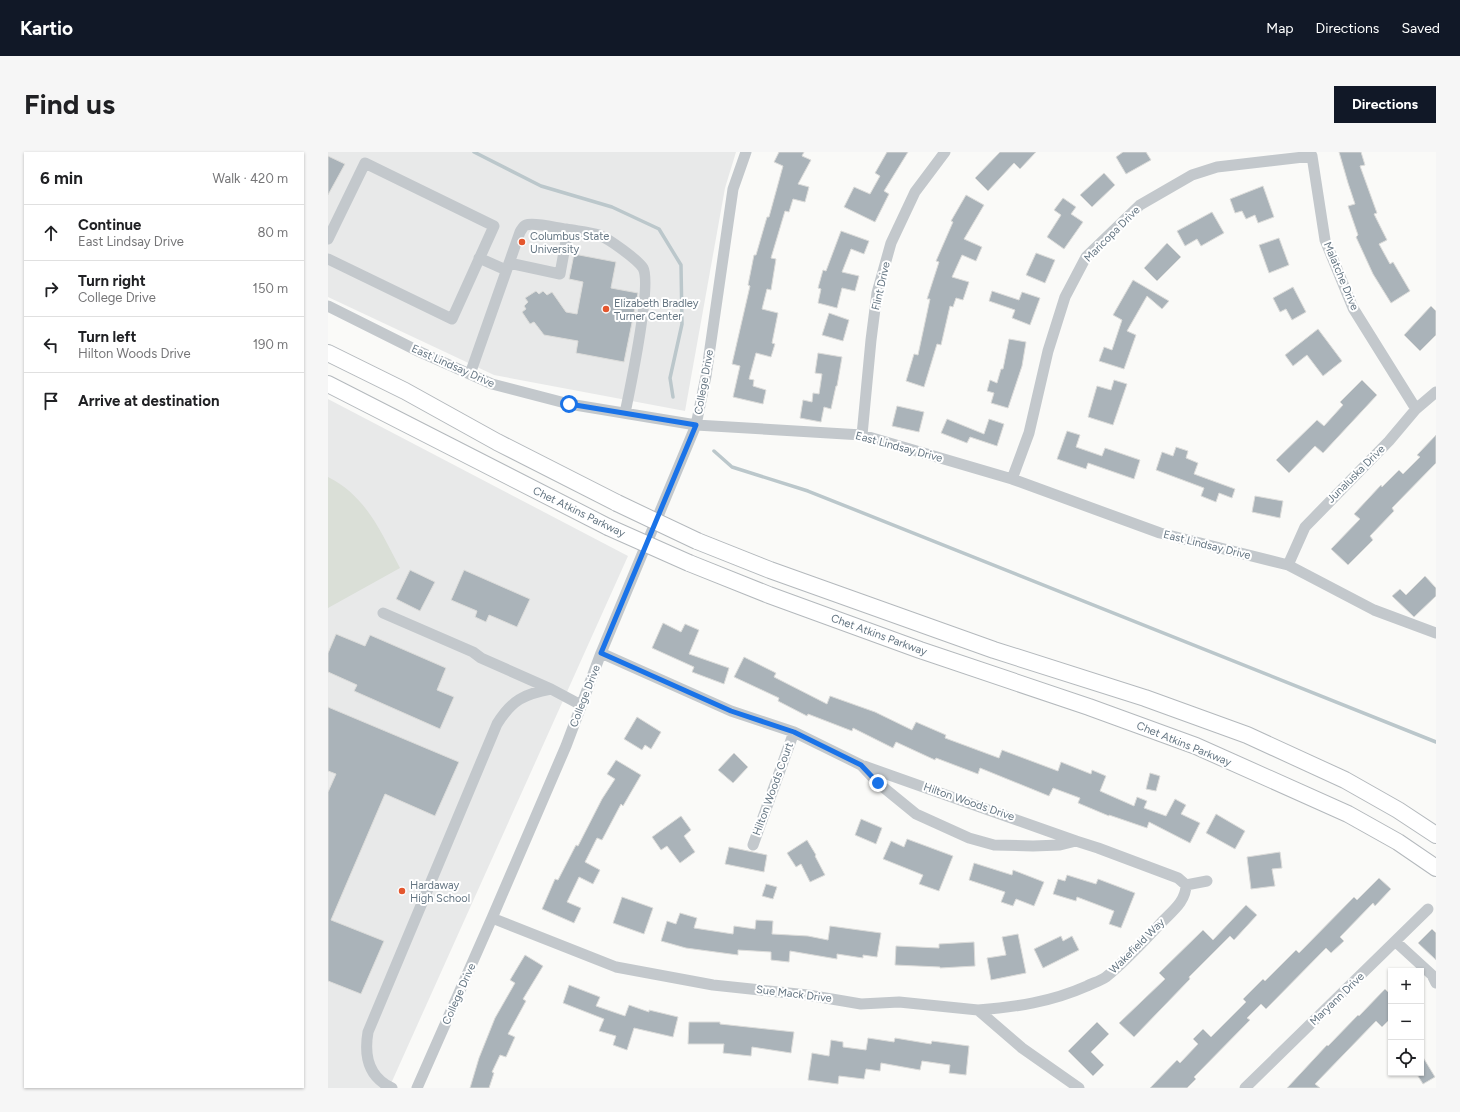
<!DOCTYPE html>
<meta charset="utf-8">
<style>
:root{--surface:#fff;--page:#f6f6f6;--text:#202124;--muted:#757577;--line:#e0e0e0;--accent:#111827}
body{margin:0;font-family:Figtree,sans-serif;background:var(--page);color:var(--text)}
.controls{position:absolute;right:12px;bottom:12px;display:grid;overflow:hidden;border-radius:0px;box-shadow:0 1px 3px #0004}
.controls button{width:36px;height:36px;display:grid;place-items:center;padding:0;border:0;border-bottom:1px solid var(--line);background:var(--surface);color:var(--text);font:20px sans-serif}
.stop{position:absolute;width:12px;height:12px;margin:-9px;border:3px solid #1a73e8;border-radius:50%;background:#fff}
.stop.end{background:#1a73e8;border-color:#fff;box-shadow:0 1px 4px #0008}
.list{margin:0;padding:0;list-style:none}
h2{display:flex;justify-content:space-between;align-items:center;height:52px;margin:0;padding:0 16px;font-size:17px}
h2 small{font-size:13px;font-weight:400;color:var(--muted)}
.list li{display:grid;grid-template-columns:26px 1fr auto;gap:12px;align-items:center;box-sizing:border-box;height:56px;padding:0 16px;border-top:1px solid var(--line)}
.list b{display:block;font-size:15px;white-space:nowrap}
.list p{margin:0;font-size:13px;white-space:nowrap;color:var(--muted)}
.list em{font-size:13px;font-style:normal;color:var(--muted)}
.icon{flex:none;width:22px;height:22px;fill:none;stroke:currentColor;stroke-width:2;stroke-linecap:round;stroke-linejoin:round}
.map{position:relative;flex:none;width:1108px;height:936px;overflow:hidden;border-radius:0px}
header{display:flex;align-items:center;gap:24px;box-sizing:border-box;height:56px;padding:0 20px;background:var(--accent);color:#fff}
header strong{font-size:19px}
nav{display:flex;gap:22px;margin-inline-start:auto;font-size:14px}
.intro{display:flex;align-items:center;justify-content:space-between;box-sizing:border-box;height:96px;padding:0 24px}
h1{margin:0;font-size:28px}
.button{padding:10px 18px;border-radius:0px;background:var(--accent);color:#fff;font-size:14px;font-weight:700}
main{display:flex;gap:24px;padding:0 24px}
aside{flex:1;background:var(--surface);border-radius:0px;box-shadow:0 1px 3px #0004}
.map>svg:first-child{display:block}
.built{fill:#e8e9e9}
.green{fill:#dadfd7}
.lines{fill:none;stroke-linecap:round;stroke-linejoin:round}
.stream{stroke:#bbc7cb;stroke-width:3.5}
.building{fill:#aab3b9;stroke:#dcdcda}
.highway-casing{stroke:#b4b9bd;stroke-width:18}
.minor{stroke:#c3c8cc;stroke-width:11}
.highway{stroke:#fff;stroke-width:16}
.highway-bridge-casing{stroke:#b4b9bd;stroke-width:18;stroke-linecap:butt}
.highway-bridge{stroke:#fff;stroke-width:16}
.route{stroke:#1a73e8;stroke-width:5}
.poi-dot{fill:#e4572e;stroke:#fff;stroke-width:1.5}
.labels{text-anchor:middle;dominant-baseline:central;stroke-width:4;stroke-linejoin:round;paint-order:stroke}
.street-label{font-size:11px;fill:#657683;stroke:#fff}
.poi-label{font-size:11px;fill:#657683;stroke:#fff;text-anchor:start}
</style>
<header>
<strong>Kartio</strong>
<nav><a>Map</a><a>Directions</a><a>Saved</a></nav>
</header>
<div class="intro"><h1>Find us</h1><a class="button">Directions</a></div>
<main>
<aside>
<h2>6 min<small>Walk · 420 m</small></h2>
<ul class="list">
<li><svg class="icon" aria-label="ahead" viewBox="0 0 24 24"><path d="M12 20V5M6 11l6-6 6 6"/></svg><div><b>Continue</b><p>East Lindsay Drive</p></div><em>80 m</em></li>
<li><svg class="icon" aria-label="right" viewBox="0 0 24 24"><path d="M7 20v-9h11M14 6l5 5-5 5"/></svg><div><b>Turn right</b><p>College Drive</p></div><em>150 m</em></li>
<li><svg class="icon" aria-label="left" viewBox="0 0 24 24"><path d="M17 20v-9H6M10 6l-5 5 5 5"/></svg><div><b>Turn left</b><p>Hilton Woods Drive</p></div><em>190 m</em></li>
<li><svg class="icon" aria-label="arrive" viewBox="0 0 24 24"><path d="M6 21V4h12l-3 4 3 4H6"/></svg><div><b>Arrive at destination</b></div></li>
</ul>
</aside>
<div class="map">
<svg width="1108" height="936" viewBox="0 0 1108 936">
<rect width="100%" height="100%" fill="#fafaf8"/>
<!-- built -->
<path class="built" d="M0 0H408L397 36 357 259 166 223 0 145Z
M0 247 300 404 61 936H0Z"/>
<!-- green -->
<path class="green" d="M0 325C38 344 53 380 72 416L0 456Z"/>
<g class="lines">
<!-- stream -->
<path class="stream" d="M146 0 213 34 284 55 331 77 353 113 354 172 342 226 345 245
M386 299 404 315 480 339 1108 590"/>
</g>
<!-- building -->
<path class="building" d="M451 0H476L474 4 483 8 470 32 481 35 477 50 465 47 461 60 457 59 443 106 448 107 443 138 439 137 434 157 450 161 444 191 447 192 443 205 428 201 421 227 426 228 425 234 438 238 435 252 405 245 412 214 404 212 422 134 420 133 426 103H428L439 65H441L455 14 446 10Z
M559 0H580L556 39 561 42 547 70 516 55 526 35 542 42 552 24 547 21Z
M672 0H708L692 17 686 11 660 39 647 26Z
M795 0H818L823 8 798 22 788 5Z
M1011 0H1033L1037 13 1032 14 1049 61 1046 62 1059 88 1051 92 1062 112 1065 110 1082 139 1063 151 1045 122 1028 85 1030 83 1020 54 1027 52 1020 31Z
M0 4 17 12 0 43Z
M776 21 787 33 764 55 752 43Z
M935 34 946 65 930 71 927 63 918 67 914 59 907 61 902 47Z
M638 43 656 53 636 87 654 95 648 109 634 103 624 125 641 130 635 148 628 146 625 155 622 154 613 193 609 192 596 235 578 229 586 202 590 203 602 147H599L611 110 608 109 625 70 623 69Z
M735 46 748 55 743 62 755 70 736 97 719 85 733 63 726 58Z
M884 60 896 81 873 94 869 87 857 94 849 79Z
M513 79 541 89 536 102 523 97 514 120 531 124 527 139 514 136 509 156 490 151 493 137 490 136 495 118 498 119Z
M951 86 961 113 941 121 931 93Z
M839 91 853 105 829 129 816 116Z
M708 101 727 108 717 131 698 123Z
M246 102 288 110 283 136 310 141 296 210 248 201 250 189 216 183 206 170 202 172 194 160 198 157 196 154 200 150 197 146 208 139 211 142 215 139 219 143 224 140 238 160 249 162 255 130 241 127Z
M805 128 841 149 834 157 819 144 799 179 808 183 796 217 771 209 776 195 784 198 794 168 785 163Z
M965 135 978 160 964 168 958 157 952 160 945 146Z
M664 139 691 148 694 140 712 146 702 173 684 166 687 158 661 149Z
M1103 154 1108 159V183L1092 199 1076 183Z
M501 161 521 168 515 189 494 183Z
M990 177 1014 209 995 224 979 203 965 214 957 203Z
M681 187 698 190 694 214 680 256 663 251 666 241 659 239 662 228 669 231 673 217H675Z
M490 201 514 205 509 234H508L503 257 496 255 493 270 472 266 475 248 484 250 485 241 491 242 494 222 487 221Z
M786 228 799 232 785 273 760 265 769 234 783 238Z
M1034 228 1049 243 995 301 987 294 961 321 948 308 989 268 996 274 1015 253 1012 250Z
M569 254 596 260 591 280 564 274Z
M619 267 656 282 661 267 676 272 669 294 642 285 639 291 613 281Z
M739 279 752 283 748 295 774 304 777 296 812 308 806 327 760 311 758 317 729 307Z
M1108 283V311L1064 356 1066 359 1042 384 1045 388 1020 413 1003 397 1032 367 1026 362 1053 333 1054 335 1071 318 1075 322 1092 305 1089 303Z
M848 295 860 299 858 306 870 311 866 322 907 337 904 346 891 341 888 350 873 344 876 336 828 318 834 300 845 304Z
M927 344 955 349 952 366 924 360Z
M82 418 107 430 92 459 68 447Z
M136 418 202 447 189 475 161 463 158 470 147 465 149 459 123 448Z
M1097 424 1108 436V444L1086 465 1064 444 1072 437 1078 443Z
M335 471 353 480 357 472 371 478 361 502 401 516 396 532 364 520 366 515 324 496Z
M8 482 37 494 42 483 118 516 109 538 126 545 112 577 26 539 29 533 0 520V501Z
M416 505 448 521 446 525 499 552 502 544 547 560 584 578 588 570 618 583 617 586 671 606 674 598 730 619 733 610 763 622 764 618 778 624 772 639 806 654 809 645 819 649 816 656 838 664 847 647 858 653 853 662 872 671 862 691 821 670 819 676 781 663V664L750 651 752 646 725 636 721 644 652 616 650 622 608 606 607 608 568 590 565 596 525 576 524 579 480 562 479 564 450 549 451 546 406 525Z
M0 555 131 610 107 664 57 642 3 768 56 789 33 842 0 829V640L8 622 0 619Z
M309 565 333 580 323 597 317 593 314 598 296 587Z
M406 601 420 615 405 631 390 618Z
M288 608 313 623 295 654 293 652 274 688 269 686 257 710 272 718 265 732 251 725 239 750 253 756 246 771 214 757 227 727 230 728 248 693 250 694 274 647 287 627 279 622Z
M822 621 832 624 828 639 818 637Z
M888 662 917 679 907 697 878 681Z
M353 664 363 678 356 684 367 700 352 711 339 694 333 698 324 685Z
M533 667 554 676 548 692 527 683Z
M579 687 625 704 611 739 591 732 595 723 555 707 563 689 576 695Z
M479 688 488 703 487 704 497 723 482 730 473 712 468 715 459 701Z
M401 695 439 703 436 720 397 712Z
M952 700 954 716 944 717 947 734 923 737 919 705Z
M646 711 684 723 685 718 716 730 706 754 688 747 685 754 673 750 677 740 641 728Z
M739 723 768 732 770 727 807 741 793 776 781 772 786 759 749 745 748 749 725 742 730 727 737 729Z
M1051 726 1063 737 1047 754 1045 751 1012 785 1016 789 1003 801 998 796 938 857 933 852 919 866 922 868 866 925 868 927 859 936H822L849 908 852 911 870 892 865 887 875 877 883 885 918 850 915 847 935 827 937 829 968 798 971 801 1026 745 1029 748Z
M438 732 449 735 445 747 434 744Z
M294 745 325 756 316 782 285 771Z
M918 753 929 763 906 788 902 784 861 825 862 827 806 885 791 871 837 827 831 821 875 778 885 788Z
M352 761 369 766 366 776 405 782 406 774 427 777 428 768 445 769 444 782 480 784 500 788 502 774 553 781 549 805 535 803V806L509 802V807L462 799 461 810 443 808V800L410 798V803L358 796 333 789 339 769 348 772Z
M1104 777 1108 781V808L1090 791Z
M690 782 698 821 663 828 659 806 678 803 674 785Z
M733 784 735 789 744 784 751 798 715 816 706 797Z
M646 790 647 814 612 816V815L567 813 568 794 611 796V792Z
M197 803 215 814 195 847 198 849 180 882 187 885 178 905 172 903 164 920 166 921 161 936H142L151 906 167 866 187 831 182 828Z
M241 833 272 845 268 854 297 864 301 853 321 860V858L350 865 345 885 306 876 299 898 285 893 288 884 271 879 276 867 235 851Z
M1057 837 1063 843V866L1054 875 1048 869 987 932 992 936H959L999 893 1000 894 1030 863 1031 864Z
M361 870H392V872L466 880 463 901 424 895 423 904 395 901 396 892H360Z
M769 870 781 882 763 900 776 913 765 924 740 899Z
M540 886 566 890 567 886 603 892 604 889 641 894 638 923 621 921 622 913 594 909 592 918 553 911 552 919 538 917 536 927 511 924 510 932 480 928 484 901 501 904 503 888 515 890V895L538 898Z
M1093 902 1107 925 1095 932 1088 921H1093Z"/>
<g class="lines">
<defs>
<path id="highway" d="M0 201 77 239 169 290 289 351
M0 232 280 375
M369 389 442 418 666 498 817 546 919 583 1017 628 1070 658 1108 683
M361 411 441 443 592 498 761 555 868 594 1020 662 1070 690 1108 716"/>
</defs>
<!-- highway casing -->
<use href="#highway" class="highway-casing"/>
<!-- minor -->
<path class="minor" d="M982 0 984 4 997 88 1025 156 1088 257
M0 87 37 11 166 74 124 167 0 107
M151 106 178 118
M181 111 232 122 240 78
M0 154 92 200 164 232 241 252 368 273 534 283 684 327 832 381 960 413 1046 458 1108 481
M142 222 192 80C194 77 195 74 198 73 206 70 229 76 238 77 248 79 261 80 271 83 281 87 309 107 315 116 324 132 302 237 297 261
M534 283 543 188 549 141 563 91 587 40 617 0
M684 327 701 281 720 199 737 145 758 105 812 53 864 23 889 15 984 4
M960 413 977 375 1061 289 1088 257 1108 240
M55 461 145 500 153 506 223 537 253 553
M273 501 403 559 466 580 533 613 550 631 588 662 641 686 666 693 705 694 732 693 748 689 770 696 850 726 858 733 879 729
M536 614 748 689
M425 693 466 580
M164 766 288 815 385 833 480 843 533 852 571 850 650 858 694 896 751 936
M1068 790 1104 823 1108 831
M650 858C688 855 723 850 759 834 765 831 772 829 778 825 798 809 815 790 832 772 843 760 858 750 858 733
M64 936C40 925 36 903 40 880L169 572C184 548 196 542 223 537
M89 936 164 766 238 594 273 501 368 273 378 224 405 37 418 0
M917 936 1100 757"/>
<!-- highway -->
<use href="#highway" class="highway"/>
<defs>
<path id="highway-bridge" d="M289 351 369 389
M280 375 361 411"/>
</defs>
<!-- highway-bridge casing -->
<use href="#highway-bridge" class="highway-bridge-casing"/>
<!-- highway-bridge -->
<use href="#highway-bridge" class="highway-bridge"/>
</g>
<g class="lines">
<!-- route -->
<path class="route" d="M241 252 368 273 273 501 403 559 466 580 533 613 550 631"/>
</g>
<!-- markers -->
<g class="poi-dot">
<circle cx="194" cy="90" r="4"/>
<circle cx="278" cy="157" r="4"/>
<circle cx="74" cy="739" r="4"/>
</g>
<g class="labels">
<!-- street labels -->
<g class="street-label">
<text transform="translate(784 82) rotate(-45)">Maricopa Drive</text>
<text transform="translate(1013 124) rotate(67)">Malatche Drive</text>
<text transform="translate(553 134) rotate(-77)">Flint Drive</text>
<text transform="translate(125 214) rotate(24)">East Lindsay Drive</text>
<text transform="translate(376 230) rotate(-80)">College Drive</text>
<text transform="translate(571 295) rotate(15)">East Lindsay Drive</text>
<text transform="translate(1028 322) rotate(-45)">Junaluska Drive</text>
<text transform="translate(251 360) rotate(26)">Chet Atkins Parkway</text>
<text transform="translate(879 393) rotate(14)">East Lindsay Drive</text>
<text transform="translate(551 483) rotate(20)">Chet Atkins Parkway</text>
<text transform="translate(257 544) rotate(-69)">College Drive</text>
<text transform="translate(856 592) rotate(22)">Chet Atkins Parkway</text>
<text transform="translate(445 637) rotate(-70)">Hilton Woods Court</text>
<text transform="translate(641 650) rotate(19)">Hilton Woods Drive</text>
<text transform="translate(809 794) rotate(-45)">Wakefield Way</text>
<text transform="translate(131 842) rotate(-66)">College Drive</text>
<text transform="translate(466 842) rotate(7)">Sue Mack Drive</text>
<text transform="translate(1009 847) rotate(-44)">Maryann Drive</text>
</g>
<!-- poi labels -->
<g class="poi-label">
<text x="202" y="84">Columbus State<tspan x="202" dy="13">University</tspan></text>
<text x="286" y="151">Elizabeth Bradley<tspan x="286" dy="13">Turner Center</tspan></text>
<text x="82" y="733">Hardaway<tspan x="82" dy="13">High School</tspan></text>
</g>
</g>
</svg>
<div class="controls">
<button>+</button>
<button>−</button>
<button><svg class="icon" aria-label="locate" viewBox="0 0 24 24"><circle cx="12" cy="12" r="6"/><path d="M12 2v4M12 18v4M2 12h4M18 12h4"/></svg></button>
</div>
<div class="stop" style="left:241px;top:252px"></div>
<div class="stop end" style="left:550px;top:631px"></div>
</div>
</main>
